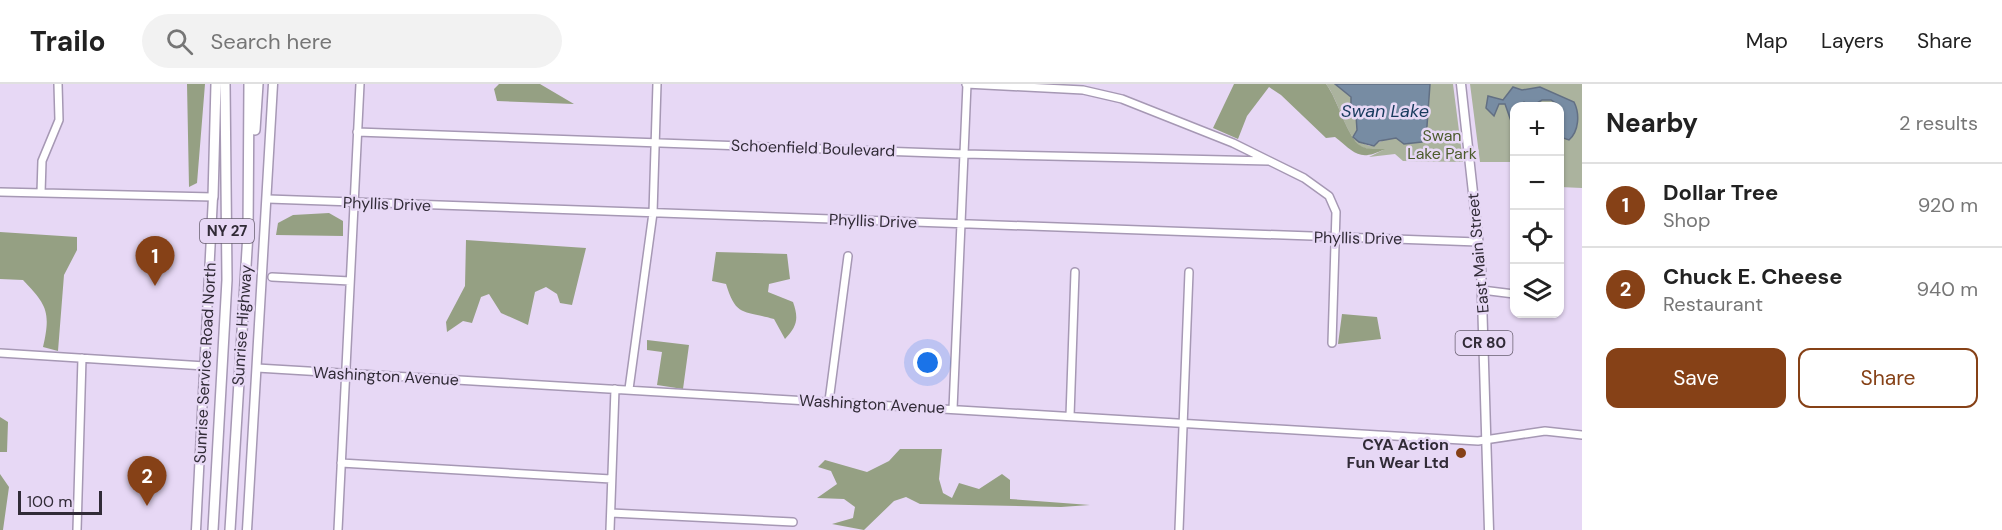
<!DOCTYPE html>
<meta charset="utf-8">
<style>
:root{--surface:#fff;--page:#f2f2f2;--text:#222;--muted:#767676;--line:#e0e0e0;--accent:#864117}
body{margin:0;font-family:"DM Sans",sans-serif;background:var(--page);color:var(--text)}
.controls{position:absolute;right:18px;top:18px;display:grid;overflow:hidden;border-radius:12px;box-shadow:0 2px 4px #0004}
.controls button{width:54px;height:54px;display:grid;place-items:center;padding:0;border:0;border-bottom:2px solid var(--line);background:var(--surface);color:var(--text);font:30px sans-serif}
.scale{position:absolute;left:18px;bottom:15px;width:84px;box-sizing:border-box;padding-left:6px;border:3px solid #312b37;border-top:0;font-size:16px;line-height:21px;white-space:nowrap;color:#312b37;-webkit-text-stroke:4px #e7d8f5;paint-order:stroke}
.you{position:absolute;left:928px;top:279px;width:21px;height:21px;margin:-15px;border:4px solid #fff;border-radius:50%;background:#1a73e8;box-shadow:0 0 0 9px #1a73e833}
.badge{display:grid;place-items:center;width:39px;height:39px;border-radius:50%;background:var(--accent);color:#fff;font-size:20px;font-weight:700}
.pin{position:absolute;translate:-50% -50px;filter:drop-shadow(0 2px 3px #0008)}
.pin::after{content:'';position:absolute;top:32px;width:21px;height:18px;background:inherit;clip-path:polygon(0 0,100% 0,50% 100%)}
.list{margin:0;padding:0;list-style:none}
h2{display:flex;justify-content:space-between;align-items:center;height:78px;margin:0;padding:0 24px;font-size:26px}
h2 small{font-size:20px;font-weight:400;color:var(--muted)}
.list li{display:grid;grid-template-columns:39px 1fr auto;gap:18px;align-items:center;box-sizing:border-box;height:84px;padding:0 24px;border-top:2px solid var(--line)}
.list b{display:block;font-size:22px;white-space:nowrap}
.list p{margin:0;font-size:20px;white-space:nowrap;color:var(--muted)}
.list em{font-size:20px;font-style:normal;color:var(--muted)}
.actions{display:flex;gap:12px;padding:18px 24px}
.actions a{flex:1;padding:14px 0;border:2px solid var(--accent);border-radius:12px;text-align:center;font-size:21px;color:var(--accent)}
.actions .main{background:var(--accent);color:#fff}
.icon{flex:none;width:33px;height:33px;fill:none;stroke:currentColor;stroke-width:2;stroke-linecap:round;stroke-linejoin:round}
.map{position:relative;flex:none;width:1582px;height:446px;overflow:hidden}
header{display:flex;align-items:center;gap:36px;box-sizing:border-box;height:84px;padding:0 30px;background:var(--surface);border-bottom:2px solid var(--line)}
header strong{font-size:28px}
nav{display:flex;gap:33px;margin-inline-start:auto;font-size:21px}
.search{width:420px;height:54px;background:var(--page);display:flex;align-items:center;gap:15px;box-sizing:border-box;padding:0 21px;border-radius:33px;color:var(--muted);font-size:22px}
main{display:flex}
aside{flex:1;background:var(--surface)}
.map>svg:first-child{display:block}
.green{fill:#abb39e}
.forest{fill:#95a083}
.water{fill:#778ca3;stroke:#626f83;stroke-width:1.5}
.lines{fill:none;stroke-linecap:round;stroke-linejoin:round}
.minor-casing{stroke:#a698b4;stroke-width:10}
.major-casing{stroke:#a698b4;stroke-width:11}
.highway-casing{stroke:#a698b4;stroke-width:12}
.minor{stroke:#fff;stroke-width:7}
.major{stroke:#fff;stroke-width:8}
.highway{stroke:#fff;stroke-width:9}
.poi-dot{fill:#864117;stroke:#e7d8f5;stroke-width:2}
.labels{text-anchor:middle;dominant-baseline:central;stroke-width:5;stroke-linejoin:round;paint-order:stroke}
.shield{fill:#e7d8f5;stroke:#685f70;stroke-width:1.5}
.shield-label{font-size:15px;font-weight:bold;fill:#312b37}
.park-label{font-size:16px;fill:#4d5c2d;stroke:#e7d8f5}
.street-label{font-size:16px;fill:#312b37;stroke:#e7d8f5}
.poi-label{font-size:16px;font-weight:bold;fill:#312b37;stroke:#e7d8f5;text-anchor:end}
.water-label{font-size:18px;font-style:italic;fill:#173a5c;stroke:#e7d8f5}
</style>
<header>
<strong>Trailo</strong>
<div class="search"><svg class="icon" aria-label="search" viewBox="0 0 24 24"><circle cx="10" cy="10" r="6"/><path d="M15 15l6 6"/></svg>Search here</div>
<nav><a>Map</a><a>Layers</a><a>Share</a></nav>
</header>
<main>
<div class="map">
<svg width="1582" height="446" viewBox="0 0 1582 446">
<rect width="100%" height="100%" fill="#e7d8f5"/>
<!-- green -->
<path class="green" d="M1326 0H1335L1351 13V28L1356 31 1359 58 1370 62 1389 54 1401 55 1427 42 1430 0H1453L1463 78 1403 77 1395 70 1369 73 1383 66C1377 65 1370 66 1364 64 1348 59 1338 14 1326 0Z
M1470 0H1582V104L1560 103V22H1514V78H1480Z"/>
<!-- forest -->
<path class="forest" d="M187 0H205L197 99 189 103Z
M499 0H540L574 20 497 17 494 5Z
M1234 0H1326C1338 15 1347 54 1361 62 1367 66 1378 65 1385 65 1359 78 1355 69 1335 53L1326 54 1281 11 1269 3 1247 32 1238 55 1213 44Z
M329 129 343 137V152L276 151 278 139 293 131Z
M0 148 77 153V166L64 191 58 267 43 263C51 228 47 221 23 196L0 195Z
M466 156 586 164 572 221 560 219 557 210 546 203 535 208 528 241 501 229 489 210 481 213 472 239 463 237 447 248 446 238 465 202Z
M716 168 787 170 790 195 769 200 768 208 793 218C799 235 797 242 785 255L774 235C743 226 736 233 726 200L712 197Z
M1342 230 1377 233 1381 255 1338 260Z
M647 256 689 261 683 305 657 301 662 268 647 266Z
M0 333 8 338 7 368H0Z
M900 365H942L939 395 943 409 952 414 959 399 979 405 1002 390 1010 396V415L1090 421 1061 423 920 420 906 413 894 417 864 446 832 440 853 434 855 423 844 415 817 414 837 400 831 387 818 383 825 376 867 388 889 377Z
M0 390 9 403 3 446H0Z"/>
<!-- water -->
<path class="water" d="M1335 0H1430L1427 42 1422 58 1404 60 1396 54 1379 57 1374 62 1359 58 1353 53 1357 46 1356 31 1346 27 1351 21V13Z
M1513 3 1522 6 1540 3 1574 18C1580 30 1579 47 1569 56L1560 53V22L1551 16H1542L1532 22 1524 18 1522 22H1514V39L1511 37 1505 20H1499L1494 32 1486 24 1488 12 1503 16Z"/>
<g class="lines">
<defs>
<path id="minor" d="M966 0 1083 6 1122 15 1233 59 1304 94 1329 112 1336 128 1332 259
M357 48 964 70 1269 77
M0 108 213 113
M41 109 42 77 59 36 58 0
M268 115 1478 158
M272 193 350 197
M1482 206 1514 210
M0 269 205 282
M257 284 1478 357 1545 347 1582 351
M629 305 653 129 657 0
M829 317 848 172
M953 325 967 0
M1070 332 1075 188
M341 379 611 395
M611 429 793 438
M77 446 82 274
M338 446 360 0
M610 446 615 305
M1179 446 1189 188"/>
<path id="major" d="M1461 0 1481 181 1489 446
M196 446 213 113
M247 446 273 0"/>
<path id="highway" d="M255 46 258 0
M213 113 216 0
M213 446 227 196 225 0
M230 446 248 149 249 0"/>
</defs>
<!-- minor casing -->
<use href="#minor" class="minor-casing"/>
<!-- major casing -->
<use href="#major" class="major-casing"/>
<!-- highway casing -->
<use href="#highway" class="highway-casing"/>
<!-- minor -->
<use href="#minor" class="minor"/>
<!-- major -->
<use href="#major" class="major"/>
<!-- highway -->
<use href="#highway" class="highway"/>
</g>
<!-- markers -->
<circle class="poi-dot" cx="1461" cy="369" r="6"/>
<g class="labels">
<!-- shield labels -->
<g class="shield">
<rect x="200" y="135" width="54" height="24" rx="4.5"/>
<rect x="1455.5" y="247" width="57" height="24" rx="4.5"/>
</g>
<g class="shield-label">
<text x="227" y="147">NY 27</text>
<text x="1484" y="259">CR 80</text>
</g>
<!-- park labels -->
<g class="park-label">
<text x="1442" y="51">Swan<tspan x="1442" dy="18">Lake Park</tspan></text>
</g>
<!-- street labels -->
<g class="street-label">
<text transform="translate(813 64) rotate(2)">Schoenfield Boulevard</text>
<text transform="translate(387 120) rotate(2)">Phyllis Drive</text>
<text transform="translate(873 137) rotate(2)">Phyllis Drive</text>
<text transform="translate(1358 154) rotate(1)">Phyllis Drive</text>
<text transform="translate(1478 169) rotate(-95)">East Main Street</text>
<text transform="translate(242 241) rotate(-86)">Sunrise Highway</text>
<text transform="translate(205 279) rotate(-87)">Sunrise Service Road North</text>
<text transform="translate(386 292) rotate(3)">Washington Avenue</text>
<text transform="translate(872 320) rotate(3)">Washington Avenue</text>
</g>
<!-- poi labels -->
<g class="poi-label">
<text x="1449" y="360">CYA Action<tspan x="1449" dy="18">Fun Wear Ltd</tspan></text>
</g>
<!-- water labels -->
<g class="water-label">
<text x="1385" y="27">Swan Lake</text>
</g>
</g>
</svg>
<div class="controls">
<button>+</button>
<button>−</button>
<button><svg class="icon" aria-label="locate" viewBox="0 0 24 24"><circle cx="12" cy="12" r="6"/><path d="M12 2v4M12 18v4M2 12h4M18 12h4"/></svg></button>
<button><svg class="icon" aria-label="layers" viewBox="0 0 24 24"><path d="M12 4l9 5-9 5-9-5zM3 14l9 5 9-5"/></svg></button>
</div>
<div class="scale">100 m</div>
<div class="you"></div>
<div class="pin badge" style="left:155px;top:202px">1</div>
<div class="pin badge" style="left:147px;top:422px">2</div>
</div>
<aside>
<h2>Nearby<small>2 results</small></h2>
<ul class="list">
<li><span class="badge">1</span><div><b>Dollar Tree</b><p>Shop</p></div><em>920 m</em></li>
<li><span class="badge">2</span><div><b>Chuck E. Cheese</b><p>Restaurant</p></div><em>940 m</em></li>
</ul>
<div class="actions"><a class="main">Save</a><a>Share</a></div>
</aside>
</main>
